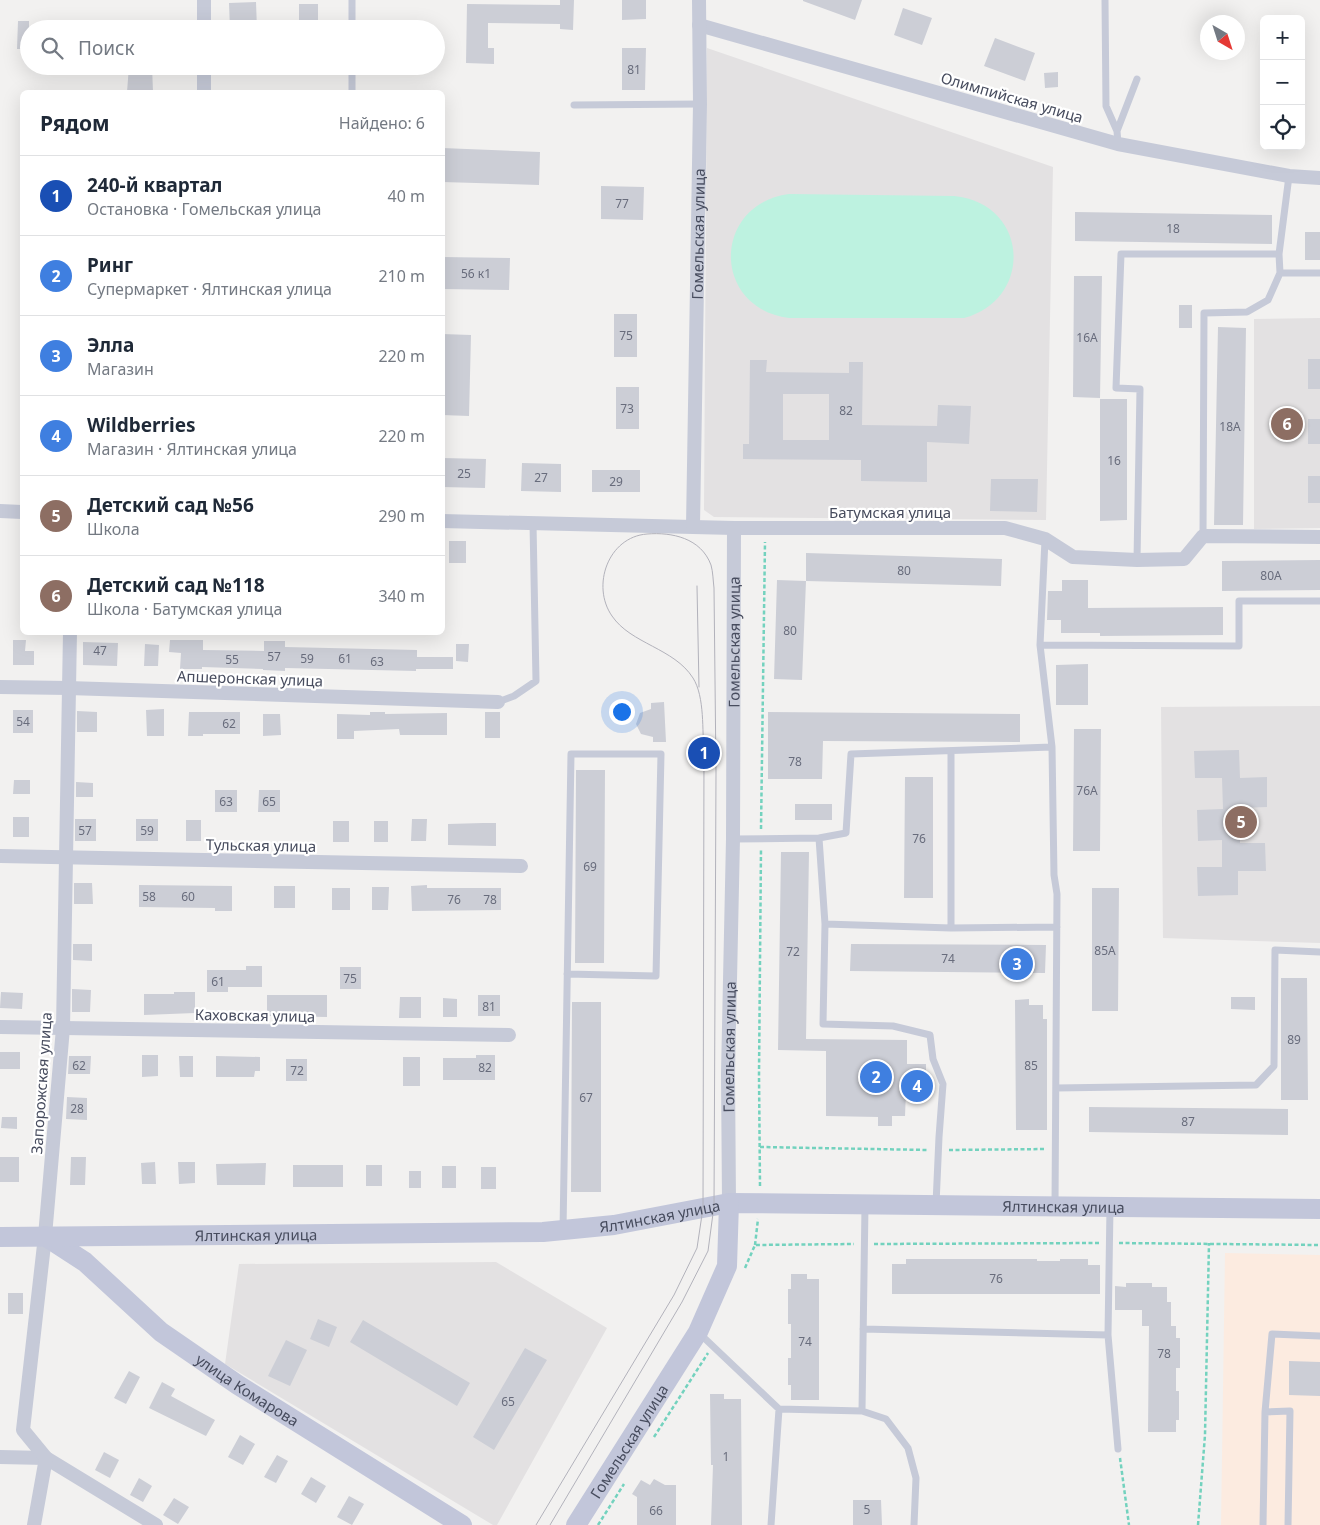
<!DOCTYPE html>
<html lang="ru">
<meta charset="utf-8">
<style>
:root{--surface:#fff;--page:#f6f6f7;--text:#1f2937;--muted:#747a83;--line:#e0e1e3;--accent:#1031ec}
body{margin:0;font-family:"Noto Sans",sans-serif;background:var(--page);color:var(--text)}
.controls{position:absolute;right:15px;top:15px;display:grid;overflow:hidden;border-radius:8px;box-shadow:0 5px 20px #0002}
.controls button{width:45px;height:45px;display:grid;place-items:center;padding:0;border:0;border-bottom:1px solid var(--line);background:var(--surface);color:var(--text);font:25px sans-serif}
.compass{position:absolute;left:1200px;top:15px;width:45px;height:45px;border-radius:50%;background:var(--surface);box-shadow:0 5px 20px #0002;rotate:141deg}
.you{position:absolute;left:621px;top:711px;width:18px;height:18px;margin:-12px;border:4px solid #fff;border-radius:50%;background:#1a73e8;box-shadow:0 0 0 8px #1a73e833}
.badge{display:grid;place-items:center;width:32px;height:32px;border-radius:50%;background:var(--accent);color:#fff;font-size:16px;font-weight:700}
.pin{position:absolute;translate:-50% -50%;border:2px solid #fff;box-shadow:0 1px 5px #0006}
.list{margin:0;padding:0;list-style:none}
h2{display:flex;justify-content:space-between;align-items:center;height:65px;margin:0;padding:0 20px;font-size:21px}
h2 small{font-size:16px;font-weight:400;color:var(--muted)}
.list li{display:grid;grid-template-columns:32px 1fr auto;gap:15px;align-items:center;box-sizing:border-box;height:80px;padding:0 20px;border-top:1px solid var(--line)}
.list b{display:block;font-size:19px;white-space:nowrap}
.list p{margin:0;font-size:16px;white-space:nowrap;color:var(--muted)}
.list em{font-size:16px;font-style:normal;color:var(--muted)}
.icon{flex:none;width:28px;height:28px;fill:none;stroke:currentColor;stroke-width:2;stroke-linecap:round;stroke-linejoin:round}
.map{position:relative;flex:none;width:1320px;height:1525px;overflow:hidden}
.search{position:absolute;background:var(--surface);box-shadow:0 5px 20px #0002;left:20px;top:20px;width:425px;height:55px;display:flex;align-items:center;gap:12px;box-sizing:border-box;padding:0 18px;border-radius:28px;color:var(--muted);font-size:19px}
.panel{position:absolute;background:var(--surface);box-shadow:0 5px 20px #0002;left:20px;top:90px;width:425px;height:545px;border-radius:8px}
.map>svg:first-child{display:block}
.education{fill:#e3e1e2}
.medical{fill:#fcebe0}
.grass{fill:#bdf2e0}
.building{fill:#ccced6;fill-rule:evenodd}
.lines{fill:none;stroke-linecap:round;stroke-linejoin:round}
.path{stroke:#73d2be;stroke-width:2.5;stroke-dasharray:4 2.5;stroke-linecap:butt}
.lane{stroke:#c6cad8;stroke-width:7}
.street{stroke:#c6cad8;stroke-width:14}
.secondary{stroke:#c2c6da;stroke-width:20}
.tram{stroke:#b2b2bb;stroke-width:1}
.labels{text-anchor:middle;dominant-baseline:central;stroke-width:4.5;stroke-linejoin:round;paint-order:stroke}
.number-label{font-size:12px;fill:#686c7c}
.street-label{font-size:15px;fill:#474c5e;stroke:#fff}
</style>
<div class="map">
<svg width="1320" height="1525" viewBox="0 0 1320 1525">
<rect width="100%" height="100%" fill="#f2f1f0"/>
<!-- education -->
<path class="education" d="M707 48 1053 167 1046 520 714 517 704 510Z
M1320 318V528L1254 529V319Z
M1320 706V943L1163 938 1161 707Z
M496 1262 607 1328 497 1525H493L225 1364 239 1264Z"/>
<!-- medical -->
<path class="medical" d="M1225 1253 1320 1255V1525H1221Z"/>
<!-- grass -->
<path class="grass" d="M789 194 954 196C1028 203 1035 298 964 318H789C711 308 712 204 789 194Z"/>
<!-- building -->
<path class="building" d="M560 0H574L573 30 560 29V24L488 23V48H494V64L466 63 467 4 560 5Z
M622 0H646V19L622 20Z
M803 0H862L855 20 803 1Z
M256 2 257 29H230L229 3Z
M299 4H318V29H299Z
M903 8 932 18 922 45 894 35Z
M18 21H29V49H17Z
M995 38 1035 53 1025 81 984 66Z
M622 48H646L645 90H622Z
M129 66H152L153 92H127Z
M1058 72V87L1045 88 1044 73Z
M442 148 540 152 539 185 442 182Z
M601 186 644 187 643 220 601 219Z
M1075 212 1272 215V244L1075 241Z
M1305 232H1320V260H1305Z
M442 257 510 258 509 290 442 289Z
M1074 276H1102L1100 398 1073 397Z
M1179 305H1192V328H1179Z
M614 314H637V357H614Z
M1218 327 1246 328 1243 525H1214Z
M442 334 471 335 469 416 442 415Z
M1308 359H1320V389H1308Z
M750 360H767L766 372 849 373V362H863L862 425 937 426 938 405 971 406 969 444 927 442V482L861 481V460L743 459V444H749ZM783 394H829V440H783Z
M616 387H639V429H616Z
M1100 399H1127V520L1100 521Z
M1308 419H1320V444H1308Z
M442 458 486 459 485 488 442 487Z
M522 463 561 464V492L521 491Z
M592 470H640V492H592Z
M1308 476H1320V503H1308Z
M991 479H1038L1037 512 990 511Z
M449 541H466V563H449Z
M806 553 1002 559 1001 586 806 581Z
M1320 560V590L1222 591V561Z
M777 580 806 581 802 680 774 679Z
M1062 580H1088V608L1223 607V635L1100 636V633H1061V620H1047L1048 591H1062Z
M13 640H26L25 651H34V665H13Z
M170 640H203V650L264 651V641H285V647L417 650V657H453V669H416V671L285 668V671L263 670V669L202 667V669H180L181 653 169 652Z
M83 642 118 643 117 666 83 665Z
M145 644 159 645 158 666H144Z
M456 644H469L468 662 456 661Z
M1088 664V705H1056V665Z
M664 702 666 742H653V737L641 734 636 724 640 713 651 709V703Z
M164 709V736H147L146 710Z
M13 710H33V733H13Z
M77 711 97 712V732H77Z
M189 712H240V734H203V736H188Z
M370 712H385V714L447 713V735H400L399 729 354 731V739H337V714L370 715Z
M485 712H500V738H485Z
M768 712 1020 714V742L823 741 822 779H768Z
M263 714H280L281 735 263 736Z
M1074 729H1101L1100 851H1073Z
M1239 750 1240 778 1267 777V807L1240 808V843H1265L1266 871H1238V895L1198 896 1197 867H1222V840L1198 841 1197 810 1223 809 1222 778H1195L1194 751Z
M576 770H605L604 963H575Z
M905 777H933V898H904Z
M14 780H30V794H13Z
M76 782 93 783V797H76Z
M215 790H237V812H215Z
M259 790H280V812H258Z
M795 804H832V820H795Z
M13 817H29V837H13Z
M75 819H96V841H75Z
M136 819H158V841H136Z
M412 819H427L426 841H411Z
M186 820H201V841H186Z
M333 821H349V842H333Z
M374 821H388V842H374Z
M483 823H496V846L448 845V824Z
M781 852H809L806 1039 907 1040V1064H926V1091H906L905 1116H892V1126H878V1117L826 1116V1051L778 1050Z
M74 883H92L93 904H74Z
M139 885 232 886V911H215V908L139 907Z
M427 885V888H501V910L412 911 411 886Z
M274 886H295V908H274Z
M372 887H389L388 910H372Z
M332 888H350V910H332Z
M1092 888H1119L1118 1011H1092Z
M73 944H92V961L73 960Z
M851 944 1046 945 1045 973 850 971Z
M246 966H262V987H228V992H207V970H246Z
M340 967H361V989H340Z
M1281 978H1307L1308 1100H1281Z
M72 989 91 990 90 1012H72Z
M1 992 23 993 22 1009 0 1008Z
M174 992H195V1013L144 1015V994H174Z
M267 995H327V1017L267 1016Z
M478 995H500V1016H478Z
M400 997H421V1018H399Z
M1231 997H1255V1010L1231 1009Z
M443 998 457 999V1017H443Z
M1029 999V1005H1043V1019H1047V1130H1016L1015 1000Z
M572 1002H601V1192H571Z
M0 1052H20V1069H0Z
M142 1055H158V1076L142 1077Z
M476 1055H495V1080H443V1058H476Z
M69 1056H91L90 1074H68Z
M179 1056H193V1077H180Z
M216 1056 260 1057V1071H255L254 1077H216Z
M403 1057H420V1086H403Z
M286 1059H307V1081H286Z
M67 1097 87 1098V1120L66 1119Z
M1089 1107 1288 1109V1135L1089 1132Z
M2 1117H17V1129L1 1128Z
M0 1157H19V1182H0Z
M71 1157H86L85 1185H70Z
M155 1162 156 1184H142L141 1163Z
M178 1162H195V1183L179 1184Z
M266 1163 265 1185H217L216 1164Z
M293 1165H343V1187H293Z
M366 1165H382V1186H366Z
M442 1166H456V1188H442Z
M481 1167H496V1189H481Z
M409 1171H421V1188H409Z
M906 1259H1037V1261H1060V1259H1088V1265H1100V1294H892V1264H906Z
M791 1274H807V1279H819V1400H791V1385H788V1358H791V1324H788V1289H791Z
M1126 1283H1152V1287H1167V1302H1171V1326H1176V1338H1180V1368H1176V1391H1179V1420H1176V1432H1148L1149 1326H1142V1310H1115V1286L1126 1287Z
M8 1293H23V1314H8Z
M318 1319 337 1327 329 1347 310 1339Z
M363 1320 470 1383 457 1406 350 1342Z
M286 1340 307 1350 290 1386 268 1376Z
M525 1348 547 1360 494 1450 473 1437Z
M1289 1361 1320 1362V1396L1289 1395Z
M129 1371 140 1377 126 1404 114 1398Z
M162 1382 175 1389 171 1396 215 1420 206 1436 149 1408Z
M710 1394H724V1399H741L742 1525H711L713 1465H711Z
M240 1435 255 1444 243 1465 228 1457Z
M104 1452 119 1460 110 1478 95 1470Z
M277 1455 288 1461 276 1483 264 1477Z
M311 1477 326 1486 316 1503 301 1494Z
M139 1478 152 1486 143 1502 130 1495Z
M654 1479 665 1485H676V1525H637V1497L632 1494 641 1480 650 1485Z
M349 1496 364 1504 352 1525 337 1517Z
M174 1498 189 1507 178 1524 163 1515Z
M853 1500H881L882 1525H853Z"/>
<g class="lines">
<!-- path -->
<path class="path" d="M761 829 765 542
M760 1147 928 1150
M949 1150 1046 1149
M760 1186 759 1075 761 849
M1119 1243 1320 1245
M874 1244 1099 1243
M755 1245 758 1219
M745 1268 755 1245 854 1244
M654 1437 708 1353
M1120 1458 1129 1525
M598 1525 624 1484
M1198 1525 1205 1435 1209 1243"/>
<!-- lane -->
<path class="lane" d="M1105 0 1106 106 1117 131
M352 29V0
M352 92V66
M574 105 700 104
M1118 144 1117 131 1137 79
M1289 176 1279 254 1280 273H1320
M1203 536 1204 313 1247 312 1268 300 1280 273
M1045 540 1040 645 1052 747 1054 875 1057 894 1055 1205
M1137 560 1140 389 1116 388 1121 254H1279
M1040 645 1239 646V601H1320
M498 702 514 696 536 681 533 523
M819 838 825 924 823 1024 893 1026 930 1035 933 1059 943 1084 939 1137 936 1204
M733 839 819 838 846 833 851 754 1052 747
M825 924 951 928 1057 927
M951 928V752
M1056 1088 1256 1085 1274 1066 1275 950 1320 952
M563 1230 571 754H661L656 976 567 974
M863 1329 1108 1335 1118 1449
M700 1334 779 1409 862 1411 886 1419 908 1448 916 1478 914 1525
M1108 1335 1110 1208
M862 1411 865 1206
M1265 1412 1290 1411 1288 1525
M771 1525 779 1409
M1263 1525 1265 1412 1272 1334 1320 1336"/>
<!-- street -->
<g class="street">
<path d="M699 25 1118 144 1289 176 1320 178"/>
<path d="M204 29V0"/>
<path d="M204 92V66"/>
<path d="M0 511 22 512"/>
<path d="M442 521 734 528H1005L1045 539 1073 557 1137 560 1184 559 1203 536 1320 537"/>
<path id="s1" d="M693 526 700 104 699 0"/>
<path d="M0 687 68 688 498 702"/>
<path d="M0 856 521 866"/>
<path d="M0 1027 509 1035"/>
<path id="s2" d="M729 1203 728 1074 733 839 734 528"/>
<path d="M0 1457 46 1458 156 1525"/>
<path d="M34 1525 46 1458 23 1430 45 1236 63 1028 70 632"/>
</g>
<!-- secondary -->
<g class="secondary">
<path id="s3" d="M45 1236 85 1262 161 1332 238 1385 462 1525"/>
<path id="s4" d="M0 1237 543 1232 614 1225 729 1203 1320 1209"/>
<path id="s5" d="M576 1525 698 1332 727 1266 729 1203"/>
</g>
<!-- tram -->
<path class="tram" d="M697 586 699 687
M536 1525 674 1295 697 1248 703 1208 704 753C702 731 705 697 693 678 674 648 631 644 612 616 591 586 608 537 647 534 672 532 701 538 711 565 713 572 713 580 714 588L716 772 714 1206 708 1251 682 1302 550 1525"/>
</g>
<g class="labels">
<!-- number labels -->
<g class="number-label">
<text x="634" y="69">81</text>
<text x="622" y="203">77</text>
<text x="1173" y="228">18</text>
<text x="476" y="273">56 к1</text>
<text x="626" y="335">75</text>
<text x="1087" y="337">16А</text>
<text x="627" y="408">73</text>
<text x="846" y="410">82</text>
<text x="1230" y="426">18А</text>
<text x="1114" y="460">16</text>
<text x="464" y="473">25</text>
<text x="541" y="477">27</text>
<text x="616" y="481">29</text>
<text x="904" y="570">80</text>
<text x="1271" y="575">80А</text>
<text x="790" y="630">80</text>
<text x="100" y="650">47</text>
<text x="274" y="656">57</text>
<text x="307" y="658">59</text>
<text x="345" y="658">61</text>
<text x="232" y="659">55</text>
<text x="377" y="661">63</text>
<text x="23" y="721">54</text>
<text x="229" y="723">62</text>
<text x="795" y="761">78</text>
<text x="1087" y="790">76А</text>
<text x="226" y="801">63</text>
<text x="269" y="801">65</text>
<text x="85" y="830">57</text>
<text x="147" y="830">59</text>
<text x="919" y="838">76</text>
<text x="590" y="866">69</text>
<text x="149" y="896">58</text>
<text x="188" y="896">60</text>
<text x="454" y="899">76</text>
<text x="490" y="899">78</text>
<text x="1105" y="950">85А</text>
<text x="793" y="951">72</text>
<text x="948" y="958">74</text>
<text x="350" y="978">75</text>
<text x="218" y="981">61</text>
<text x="489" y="1006">81</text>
<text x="1294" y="1039">89</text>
<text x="79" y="1065">62</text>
<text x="1031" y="1065">85</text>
<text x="485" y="1067">82</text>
<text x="297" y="1070">72</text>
<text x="586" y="1097">67</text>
<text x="77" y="1108">28</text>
<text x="1188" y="1121">87</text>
<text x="996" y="1278">76</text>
<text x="805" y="1341">74</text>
<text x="1164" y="1353">78</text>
<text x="508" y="1401">65</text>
<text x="726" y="1456">1</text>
<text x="867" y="1509">5</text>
<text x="656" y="1510">66</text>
</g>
<!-- street labels -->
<g class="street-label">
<text transform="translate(1012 97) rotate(16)">Олимпийская улица</text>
<text stroke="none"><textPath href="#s1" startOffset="292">Гомельская улица</textPath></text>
<text x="890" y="512">Батумская улица</text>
<text stroke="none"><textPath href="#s2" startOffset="561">Гомельская улица</textPath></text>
<text transform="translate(250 678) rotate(2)">Апшеронская улица</text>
<text transform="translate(261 845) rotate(1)">Тульская улица</text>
<text transform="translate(255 1015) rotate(1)">Каховская улица</text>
<text stroke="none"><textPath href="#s2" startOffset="156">Гомельская улица</textPath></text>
<text transform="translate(41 1083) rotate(-86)">Запорожская улица</text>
<text stroke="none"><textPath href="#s4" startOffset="1066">Ялтинская улица</textPath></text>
<text stroke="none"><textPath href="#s4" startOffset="661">Ялтинская улица</textPath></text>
<text stroke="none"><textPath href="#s4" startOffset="256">Ялтинская улица</textPath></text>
<text stroke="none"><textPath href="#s3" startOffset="255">улица Комарова</textPath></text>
<text stroke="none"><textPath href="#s5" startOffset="99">Гомельская улица</textPath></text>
</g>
</g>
</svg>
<div class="controls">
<button>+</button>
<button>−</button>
<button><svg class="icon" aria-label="locate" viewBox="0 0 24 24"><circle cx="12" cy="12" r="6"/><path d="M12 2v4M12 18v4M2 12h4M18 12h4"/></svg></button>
</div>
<svg class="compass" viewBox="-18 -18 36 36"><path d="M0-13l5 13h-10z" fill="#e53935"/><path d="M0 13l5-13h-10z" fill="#747a83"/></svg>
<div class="you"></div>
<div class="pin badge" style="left:704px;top:753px;background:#1a4fb4">1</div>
<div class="pin badge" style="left:876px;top:1077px;background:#3f7fe0">2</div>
<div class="pin badge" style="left:1017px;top:964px;background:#3f7fe0">3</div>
<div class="pin badge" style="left:917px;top:1086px;background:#3f7fe0">4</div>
<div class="pin badge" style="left:1241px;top:822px;background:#8d6e63">5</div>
<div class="pin badge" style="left:1287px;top:424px;background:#8d6e63">6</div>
<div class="search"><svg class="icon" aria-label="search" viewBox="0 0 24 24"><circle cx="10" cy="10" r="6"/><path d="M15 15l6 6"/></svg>Поиск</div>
<section class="panel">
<h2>Рядом<small>Найдено: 6</small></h2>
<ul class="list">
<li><span class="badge" style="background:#1a4fb4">1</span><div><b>240-й квартал</b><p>Остановка · Гомельская улица</p></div><em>40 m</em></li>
<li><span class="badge" style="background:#3f7fe0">2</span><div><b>Ринг</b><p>Супермаркет · Ялтинская улица</p></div><em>210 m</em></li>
<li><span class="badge" style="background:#3f7fe0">3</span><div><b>Элла</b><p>Магазин</p></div><em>220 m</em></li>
<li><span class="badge" style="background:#3f7fe0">4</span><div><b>Wildberries</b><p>Магазин · Ялтинская улица</p></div><em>220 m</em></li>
<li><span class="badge" style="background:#8d6e63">5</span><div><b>Детский сад №56</b><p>Школа</p></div><em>290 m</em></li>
<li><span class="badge" style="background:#8d6e63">6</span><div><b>Детский сад №118</b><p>Школа · Батумская улица</p></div><em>340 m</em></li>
</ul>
</section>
</div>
